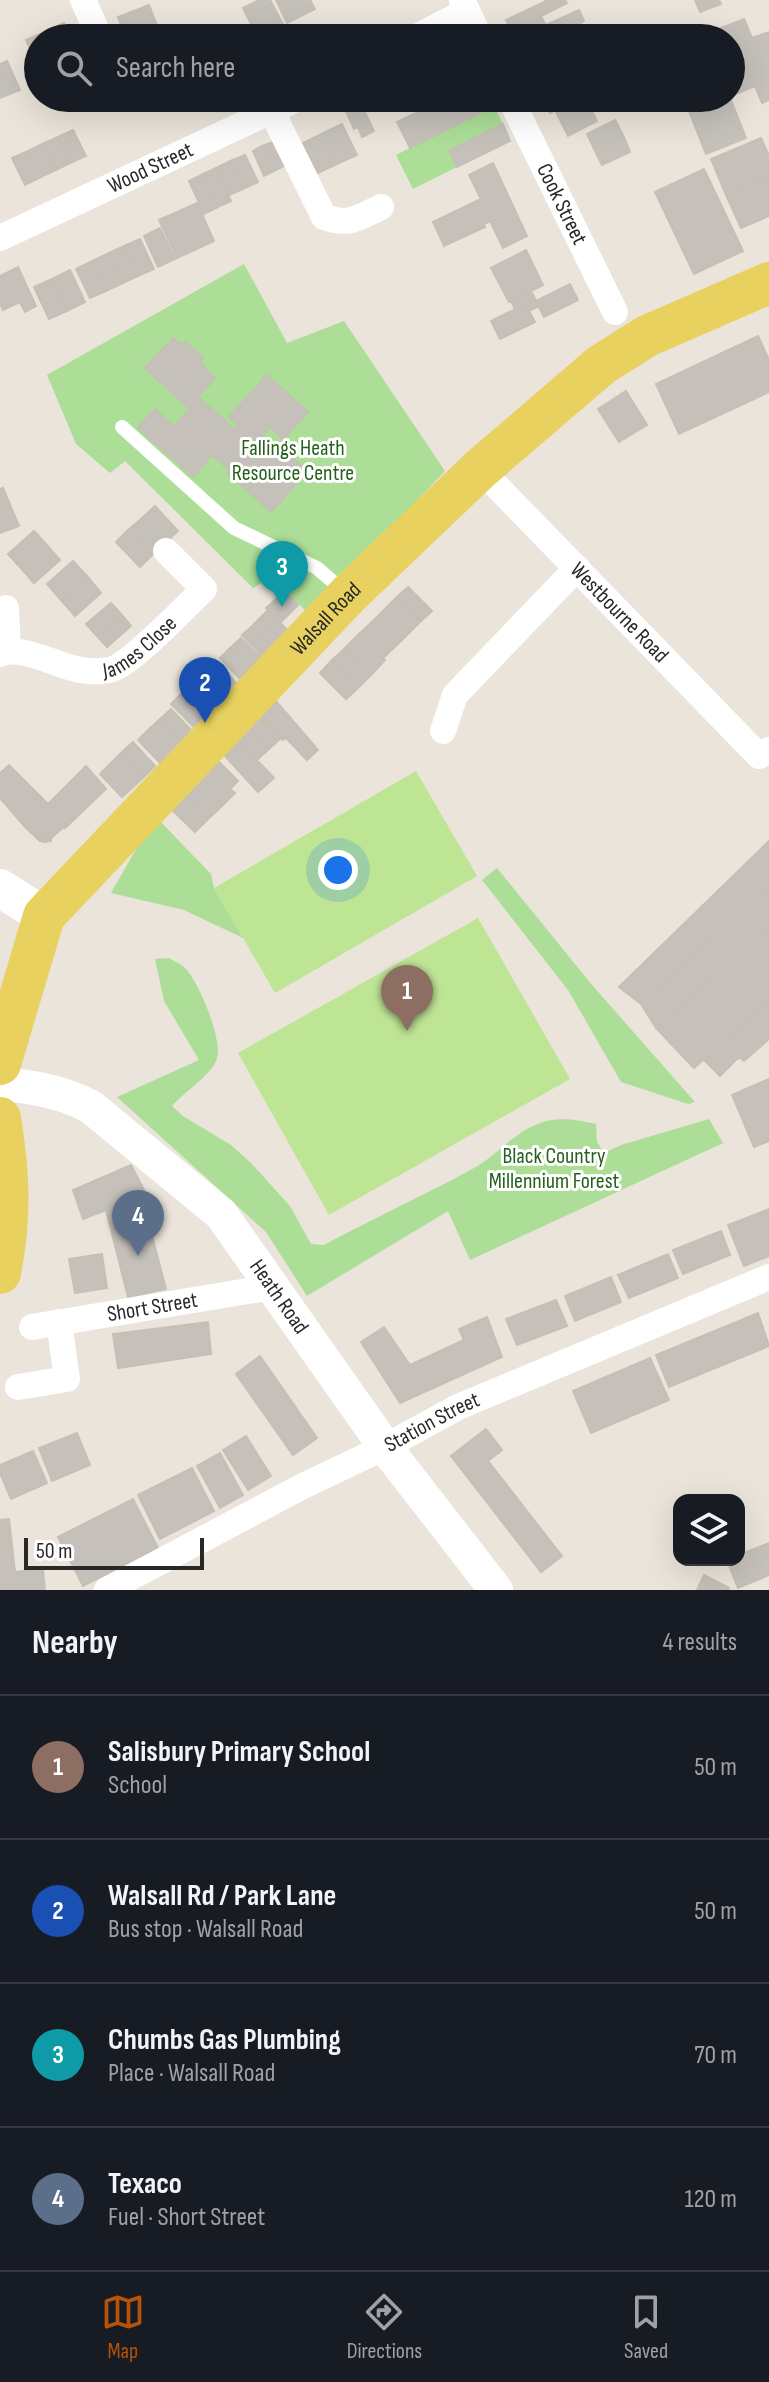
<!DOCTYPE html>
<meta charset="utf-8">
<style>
:root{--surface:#171b24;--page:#242831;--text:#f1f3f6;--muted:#9ea1a6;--line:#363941;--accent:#b45309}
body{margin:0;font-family:"Sofia Sans Condensed",sans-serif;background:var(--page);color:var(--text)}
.controls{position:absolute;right:24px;bottom:24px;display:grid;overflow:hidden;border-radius:16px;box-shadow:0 8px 32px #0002}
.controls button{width:72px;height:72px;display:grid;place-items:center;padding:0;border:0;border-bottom:2px solid var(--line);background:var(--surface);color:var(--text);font:40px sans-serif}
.scale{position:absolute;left:24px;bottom:20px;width:180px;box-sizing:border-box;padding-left:8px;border:4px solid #282828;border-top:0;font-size:22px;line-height:28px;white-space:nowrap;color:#282828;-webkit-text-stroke:6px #fff;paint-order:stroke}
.you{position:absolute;left:338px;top:870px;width:28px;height:28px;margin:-20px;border:6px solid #fff;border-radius:50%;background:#1a73e8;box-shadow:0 0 0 12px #1a73e833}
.badge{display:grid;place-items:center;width:52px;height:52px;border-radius:50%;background:var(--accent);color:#fff;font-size:26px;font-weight:700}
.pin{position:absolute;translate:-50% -66px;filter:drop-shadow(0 2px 4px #0008)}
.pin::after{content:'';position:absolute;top:42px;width:28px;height:24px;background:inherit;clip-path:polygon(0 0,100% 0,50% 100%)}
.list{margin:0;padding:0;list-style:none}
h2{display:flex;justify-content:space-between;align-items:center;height:104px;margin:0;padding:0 32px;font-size:34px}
h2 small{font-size:26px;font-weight:400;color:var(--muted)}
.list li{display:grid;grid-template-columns:52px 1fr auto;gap:24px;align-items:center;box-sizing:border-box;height:144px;padding:0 32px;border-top:2px solid var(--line)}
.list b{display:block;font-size:30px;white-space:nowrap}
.list p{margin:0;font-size:26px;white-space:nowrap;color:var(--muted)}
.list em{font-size:26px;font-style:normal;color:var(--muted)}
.icon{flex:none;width:44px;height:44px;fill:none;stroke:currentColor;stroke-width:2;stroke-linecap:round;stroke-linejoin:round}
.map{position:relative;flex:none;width:769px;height:1590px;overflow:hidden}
.search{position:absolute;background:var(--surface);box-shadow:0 8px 32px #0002;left:24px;right:24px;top:24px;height:88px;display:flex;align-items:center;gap:20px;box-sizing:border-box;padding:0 28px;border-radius:44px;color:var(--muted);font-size:30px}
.sheet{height:680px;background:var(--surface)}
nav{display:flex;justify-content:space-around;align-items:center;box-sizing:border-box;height:112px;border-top:2px solid var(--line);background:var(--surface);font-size:22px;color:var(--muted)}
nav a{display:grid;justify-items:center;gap:4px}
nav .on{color:var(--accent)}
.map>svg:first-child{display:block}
.green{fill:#acde98}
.pitch{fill:#bee594}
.building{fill:#c5c0ba;stroke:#c5c0b4;stroke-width:2}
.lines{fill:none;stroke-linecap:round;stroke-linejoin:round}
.service{stroke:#fff;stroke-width:14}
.minor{stroke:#fff;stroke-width:26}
.tertiary{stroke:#fff;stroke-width:34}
.secondary{stroke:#fff;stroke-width:38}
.primary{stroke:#e9d160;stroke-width:42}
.labels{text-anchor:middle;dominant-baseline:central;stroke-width:6;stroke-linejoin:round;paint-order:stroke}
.street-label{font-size:22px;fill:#282828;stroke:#fff}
.park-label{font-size:22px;fill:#26601d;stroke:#fff}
</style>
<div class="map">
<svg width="769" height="1590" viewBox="0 0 769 1590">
<rect width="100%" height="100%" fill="#eae4da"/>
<!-- green -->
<path class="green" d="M494 106 503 124 449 150 457 167 413 189 396 155Z
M244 264 287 343 344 321 445 471 309 614 271 577 253 588 125 461 110 473 76 444 47 375Z
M155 816 211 874 214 888 243 938 184 910 111 893Z
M497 868 592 985 695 1102 688 1104 621 1082 568 990 482 880Z
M169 958C174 961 181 964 185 968 199 982 225 1044 216 1061 208 1078 185 1091 172 1106L183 1116 231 1145 252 1164 290 1206 311 1244 324 1245C374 1218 425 1195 474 1168 496 1156 512 1135 535 1125 555 1116 575 1119 596 1124L597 1142 604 1153 621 1145 709 1119 723 1143 470 1260 448 1211 307 1296 266 1232 117 1097 199 1060 164 1001 155 959Z"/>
<!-- pitch -->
<path class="pitch" d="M416 771 477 876 275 993 214 888Z
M478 918 570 1079 329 1215 238 1053Z"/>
<!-- building -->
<path class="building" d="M259 0H270L284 26 258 38 243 8Z
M276 0H310L315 9 287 23Z
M548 0H565L567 3 541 16 544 22 513 36 506 20Z
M695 0H719L721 4 700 12Z
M149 5 162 38H126L118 17Z
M579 10 584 21 548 38 513 36 544 22 546 25Z
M744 19 752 38 769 32V100L762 103 755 86 731 96V38H719L716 30Z
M64 23 71 38H38V68L26 40Z
M580 23 585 32 573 38H548Z
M7 61 20 90 0 98V64Z
M340 98H349L366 135 362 137 358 127 354 129Z
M349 98H358L374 131 366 135Z
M416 98H489L494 106 410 148 397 122 422 110Z
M543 98H581L550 113Z
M585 98 597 121 568 136 556 112Z
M692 98H716L717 101 730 98 746 138 706 154 685 101Z
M615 120 624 137 595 151 587 134Z
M342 124 357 155 337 164 323 133Z
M503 124 510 141 457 167 449 151Z
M73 130 86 156 70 163 58 137Z
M323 133 337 164 318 173 303 143Z
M58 137 70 163 56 170 44 143Z
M624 137 630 152 602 165 595 151Z
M761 138 769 156V176L726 195 711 159Z
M273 142 284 166 274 171 262 146Z
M44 143 56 170 41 177 28 151Z
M262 146 274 171 264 176 253 151Z
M28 151 41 177 25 185 12 158Z
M245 155 258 182 243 189 230 161Z
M230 161 243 189 229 195 216 168Z
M493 163 527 236 503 248 490 221 484 224 485 227 444 246 433 222 481 199 469 175Z
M216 168 231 201 218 207 203 174Z
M704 169 743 251 694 274 655 192Z
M203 174 218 207 204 214 189 181Z
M769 176V216L741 228 726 195Z
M197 203 214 241 177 258 159 220Z
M160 228 175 259 158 267 144 236Z
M140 239 154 269 138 276 124 246Z
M124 246 138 276 123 283 109 253Z
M526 250 543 285 509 302 491 268Z
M109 253 123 283 106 291 92 261Z
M92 261 106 291 90 298 76 269Z
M18 267 36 306 25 312 20 302 3 310 0 303V276Z
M70 270 85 302 67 311 52 279Z
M52 279 67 311 49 319 34 287Z
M570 284 578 300 544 317 536 301Z
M531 291 539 306 529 311 525 304 515 309 511 301Z
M525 304 535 322 500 339 491 321Z
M758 336 769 360V392L679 434 656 384Z
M173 338 182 345 185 341 204 358 200 363 215 378 198 397 234 429 237 424 229 417 267 375 308 412 283 440 270 427 253 446 267 459 279 446 307 471 271 512 227 472 229 470 212 455 193 477 138 428 155 409 174 427 190 409 145 368Z
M626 391 647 425 619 442 598 409Z
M3 488 19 526 0 533V489Z
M155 506 178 531 165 543 141 519Z
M141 519 165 543 152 555 128 530Z
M128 530 152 555 140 567 116 542Z
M34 531 46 544 20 567 8 554Z
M46 544 60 560 34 583 20 567Z
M73 561 87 576 61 600 47 584Z
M87 576 101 593 75 616 61 600Z
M408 587 432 611 421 621 397 597Z
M285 591 298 605 280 623 266 608Z
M397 597 421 621 410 632 386 608Z
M111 603 121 614 97 636 86 624Z
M386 608 410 632 398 644 374 620Z
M268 610 291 634 282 642 260 618Z
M121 614 131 626 107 647 97 636Z
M260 618 282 642 274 650 251 627Z
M374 620 398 644 383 658 359 634Z
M251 627 274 650 265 659 242 635Z
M359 634 385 660 372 674 345 648Z
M241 638 263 660 251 671 230 648Z
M230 648 251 671 241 680 220 658Z
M345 648 372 674 359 687 332 660Z
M332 660 359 687 346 699 320 673Z
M216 661 238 685 227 696 204 672Z
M204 672 227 696 216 706 194 682Z
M194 682 216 706 205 716 183 692Z
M183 692 205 716 194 727 171 704Z
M275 700 318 750 307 760 286 738 283 740 260 716Z
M171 709 193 732 182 743 159 720Z
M260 716 281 738 269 749 248 727Z
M159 720 182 743 171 753 148 730Z
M248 727 269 749 257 760 236 738Z
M148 730 171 753 160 763 138 740Z
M239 741 274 778 258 792 225 756Z
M133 742 155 766 144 777 121 753Z
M121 753 144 777 133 787 110 764Z
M215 758 238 781 230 789 235 793 223 805 195 777Z
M110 764 133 787 122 797 100 774Z
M9 765 48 804 45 842 40 841 26 828 0 798V773Z
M86 766 106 789 65 828 64 827 51 838V841L45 842 48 804Z
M195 777 223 805 208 819 181 791Z
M181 791 208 819 195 832 167 805Z
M769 841V886L641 1004 619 987Z
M769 886V927L656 1028 641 1004Z
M769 927V1000L694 1068 656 1028Z
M769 1000V1039L744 1061 739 1057 720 1076 704 1060Z
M769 1079V1141L754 1147 732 1095Z
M131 1165 145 1192 136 1195 149 1224 166 1289 128 1297 106 1210 83 1219 73 1190Z
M769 1209V1256L744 1266 728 1225Z
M721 1231 730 1255 683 1274 673 1250Z
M102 1254 107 1288 75 1293 69 1259Z
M668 1254 678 1278 629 1298 618 1275Z
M611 1277 621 1302 575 1321 565 1296Z
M556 1300 567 1326 517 1345 506 1319Z
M758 1313 769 1346 669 1387 656 1355Z
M487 1317 502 1357 400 1403 361 1342 384 1327 410 1365 464 1340 459 1329Z
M208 1322 211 1354 118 1368 113 1334Z
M260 1356 317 1438 293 1455 236 1374Z
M650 1358 669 1400 591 1433 573 1391Z
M486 1429 502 1450 488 1461 562 1556 541 1572 451 1456Z
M77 1433 90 1465 52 1481 39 1448Z
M246 1436 271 1476 248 1490 223 1450Z
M33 1451 47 1483 11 1499 0 1473V1465Z
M220 1453 243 1495 220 1508 197 1466Z
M192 1468 214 1511 160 1539 138 1495Z
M133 1499 158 1548 83 1586 58 1537Z
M9 1519 15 1572 43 1569 45 1590H0V1520Z
M769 1543V1575L738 1588 727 1560H739V1555Z
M704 1575 729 1588 728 1590H697Z"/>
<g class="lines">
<!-- service -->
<path class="service" d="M122 427 234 528 317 568 345 592"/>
<!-- minor -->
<g class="minor">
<path d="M83 0 100 38"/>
<path d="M462 0 480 38"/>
<path d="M414 38 467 11"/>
<path id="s1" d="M510 98 615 312"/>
<path d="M272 112 324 217C350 226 358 218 381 207"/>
<path id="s2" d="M0 238 299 98"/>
<path id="s3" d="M480 469 759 756 769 750"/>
<path d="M6 608 8 650"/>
<path id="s4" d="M0 654C17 647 38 657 54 662 72 669 90 674 109 670 129 667 186 606 204 589L166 551"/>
<path d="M443 731 455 695 577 568"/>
<path id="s5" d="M32 1327 272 1287"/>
<path d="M18 1387 67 1379 59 1322"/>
<path id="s6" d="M107 1590 303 1486 385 1447 458 1407 769 1277"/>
</g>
<!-- tertiary -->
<path class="tertiary" id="s7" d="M0 1084C33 1087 61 1091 91 1107L221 1214 385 1447 496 1590"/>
<!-- secondary -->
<path class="secondary" d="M0 888 44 916"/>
<!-- primary -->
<g class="primary">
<path id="s8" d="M0 1064 44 916 349 594 480 469 601 365 647 336 769 283"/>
<path d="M0 1118C9 1175 11 1215 0 1273"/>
</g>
</g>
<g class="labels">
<!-- street labels -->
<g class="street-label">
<text stroke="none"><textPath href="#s2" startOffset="166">Wood Street</textPath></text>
<text stroke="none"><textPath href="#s1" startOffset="118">Cook Street</textPath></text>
<text stroke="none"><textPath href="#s3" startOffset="200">Westbourne Road</textPath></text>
<text stroke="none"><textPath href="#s8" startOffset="564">Walsall Road</textPath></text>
<text stroke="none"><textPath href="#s4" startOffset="150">James Close</textPath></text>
<text stroke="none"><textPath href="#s7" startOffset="364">Heath Road</textPath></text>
<text stroke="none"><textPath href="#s5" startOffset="122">Short Street</textPath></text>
<text stroke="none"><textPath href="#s6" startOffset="366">Station Street</textPath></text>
</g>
<!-- park labels -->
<g class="park-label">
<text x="293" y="448">Fallings Heath<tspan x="293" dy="25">Resource Centre</tspan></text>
<text x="554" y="1156">Black Country<tspan x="554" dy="25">Millennium Forest</tspan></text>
</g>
</g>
</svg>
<div class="controls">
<button><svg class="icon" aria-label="layers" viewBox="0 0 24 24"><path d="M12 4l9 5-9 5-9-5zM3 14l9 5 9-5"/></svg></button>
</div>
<div class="scale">50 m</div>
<div class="you"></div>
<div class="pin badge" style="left:407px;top:1031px;background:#8d6e63">1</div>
<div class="pin badge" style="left:205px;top:723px;background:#1a4fb4">2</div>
<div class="pin badge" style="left:282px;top:607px;background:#0f9aa8">3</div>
<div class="pin badge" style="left:138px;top:1256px;background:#5c6f8a">4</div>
<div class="search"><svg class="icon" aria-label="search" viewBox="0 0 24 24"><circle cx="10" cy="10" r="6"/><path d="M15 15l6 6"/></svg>Search here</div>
</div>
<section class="sheet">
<h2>Nearby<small>4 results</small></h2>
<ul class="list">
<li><span class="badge" style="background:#8d6e63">1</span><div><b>Salisbury Primary School</b><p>School</p></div><em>50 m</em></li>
<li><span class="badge" style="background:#1a4fb4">2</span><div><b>Walsall Rd / Park Lane</b><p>Bus stop · Walsall Road</p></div><em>50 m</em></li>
<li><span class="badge" style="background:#0f9aa8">3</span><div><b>Chumbs Gas Plumbing</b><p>Place · Walsall Road</p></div><em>70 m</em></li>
<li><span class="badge" style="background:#5c6f8a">4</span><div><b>Texaco</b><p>Fuel · Short Street</p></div><em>120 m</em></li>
</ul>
</section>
<nav>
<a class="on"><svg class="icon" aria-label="map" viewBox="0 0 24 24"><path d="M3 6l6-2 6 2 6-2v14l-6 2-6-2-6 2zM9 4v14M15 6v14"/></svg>Map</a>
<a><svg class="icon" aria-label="directions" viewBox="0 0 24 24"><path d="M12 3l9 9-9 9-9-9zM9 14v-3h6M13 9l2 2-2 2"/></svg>Directions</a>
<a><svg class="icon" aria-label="saved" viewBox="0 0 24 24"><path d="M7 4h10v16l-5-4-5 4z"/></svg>Saved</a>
</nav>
